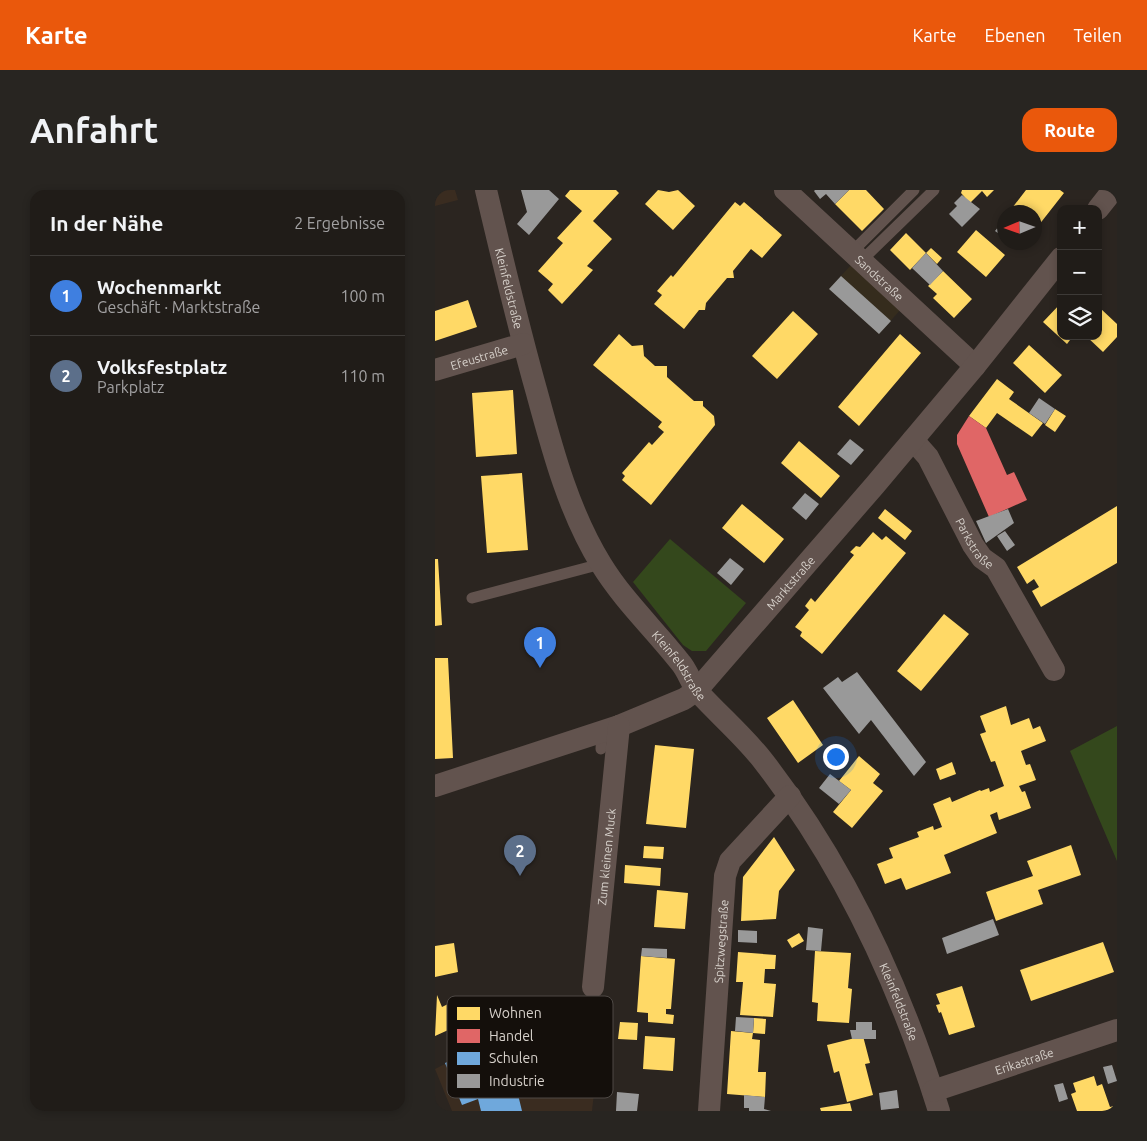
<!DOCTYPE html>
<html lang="de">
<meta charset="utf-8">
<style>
:root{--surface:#201c18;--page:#282521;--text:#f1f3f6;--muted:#a2a1a2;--line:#3d3a37;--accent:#ea580c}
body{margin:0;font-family:Ubuntu,sans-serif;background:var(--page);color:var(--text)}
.controls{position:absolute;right:15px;top:15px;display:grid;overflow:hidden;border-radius:10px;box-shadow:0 2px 8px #0003}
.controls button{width:45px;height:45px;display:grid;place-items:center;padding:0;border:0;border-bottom:1px solid var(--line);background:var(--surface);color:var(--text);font:25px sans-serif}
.compass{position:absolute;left:562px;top:15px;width:45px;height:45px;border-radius:50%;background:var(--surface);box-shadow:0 2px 8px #0003;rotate:268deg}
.you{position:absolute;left:400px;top:566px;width:18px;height:18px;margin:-12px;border:4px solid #fff;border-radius:50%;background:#1a73e8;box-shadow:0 0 0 8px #1a73e833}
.badge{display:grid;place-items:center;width:32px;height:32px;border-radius:50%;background:var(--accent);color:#fff;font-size:16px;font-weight:700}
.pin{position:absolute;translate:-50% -41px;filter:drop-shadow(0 1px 2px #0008)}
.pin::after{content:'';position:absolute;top:26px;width:18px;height:15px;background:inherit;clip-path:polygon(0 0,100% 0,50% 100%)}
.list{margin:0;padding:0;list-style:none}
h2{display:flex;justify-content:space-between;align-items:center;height:65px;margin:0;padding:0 20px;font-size:21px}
h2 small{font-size:16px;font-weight:400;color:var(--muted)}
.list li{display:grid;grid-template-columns:32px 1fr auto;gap:15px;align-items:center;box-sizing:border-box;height:80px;padding:0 20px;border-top:1px solid var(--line)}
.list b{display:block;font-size:19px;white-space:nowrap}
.list p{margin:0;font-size:16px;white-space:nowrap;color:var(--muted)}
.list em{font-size:16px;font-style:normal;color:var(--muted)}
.icon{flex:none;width:28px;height:28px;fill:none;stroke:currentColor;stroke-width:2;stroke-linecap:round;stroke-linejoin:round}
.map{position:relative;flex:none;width:682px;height:921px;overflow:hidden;border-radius:15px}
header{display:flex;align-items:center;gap:30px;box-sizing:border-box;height:70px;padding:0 25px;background:var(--accent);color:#fff}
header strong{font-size:24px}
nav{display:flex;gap:28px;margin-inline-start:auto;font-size:18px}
.intro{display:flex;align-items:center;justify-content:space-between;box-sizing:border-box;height:120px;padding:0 30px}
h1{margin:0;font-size:35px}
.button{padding:12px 22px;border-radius:15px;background:var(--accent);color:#fff;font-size:18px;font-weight:700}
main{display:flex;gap:30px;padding:0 30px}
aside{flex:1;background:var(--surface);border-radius:15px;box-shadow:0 2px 8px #0003}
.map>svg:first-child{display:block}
.industrial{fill:#352c1d}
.built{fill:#3a2c20}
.green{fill:#34481c}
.homes{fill:#ffd966}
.shops{fill:#e06666}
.schools{fill:#6fa8dc}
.industry{fill:#999}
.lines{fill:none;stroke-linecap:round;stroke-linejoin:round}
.lane{stroke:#62534e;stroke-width:11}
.street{stroke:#62534e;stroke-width:22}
.labels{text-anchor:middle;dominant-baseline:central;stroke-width:5;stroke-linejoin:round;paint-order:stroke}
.street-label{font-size:12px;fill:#d7d1cb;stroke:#140f0b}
.key{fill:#140f0b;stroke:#4e4945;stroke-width:1}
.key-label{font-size:14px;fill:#d7d1cb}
</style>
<header>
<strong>Karte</strong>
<nav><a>Karte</a><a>Ebenen</a><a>Teilen</a></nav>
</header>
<div class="intro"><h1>Anfahrt</h1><a class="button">Route</a></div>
<main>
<aside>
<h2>In der Nähe<small>2 Ergebnisse</small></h2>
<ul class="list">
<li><span class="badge" style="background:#3f7fe0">1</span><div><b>Wochenmarkt</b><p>Geschäft · Marktstraße</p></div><em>100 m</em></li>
<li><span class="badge" style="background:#5c6f8a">2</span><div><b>Volksfestplatz</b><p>Parkplatz</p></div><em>110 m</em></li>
</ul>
</aside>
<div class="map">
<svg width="682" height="921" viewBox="0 0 682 921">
<rect width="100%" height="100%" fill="#2b2520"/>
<!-- industrial -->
<path class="industrial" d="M416 75 466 119 444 144 394 99Z"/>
<!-- built -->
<path class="built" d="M0 0H20L23 10 0 16Z
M169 813 157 921H17L0 879 128 814Z"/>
<!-- green -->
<path class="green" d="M235 349 311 413 271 461H257L248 455 198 392Z
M682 536V671L635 561Z"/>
<!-- homes -->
<path class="homes" d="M135 0H181L184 3 158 31 177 49 152 76 158 80 127 114 113 100 118 94 103 81 128 53 122 48 147 21 130 6Z
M223 0 234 2 243 0 260 16 238 40 210 14Z
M414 0H431L449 19 427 41 400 14Z
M527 0H559L552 7 547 1 535 13 526 3Z
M591 0H625L629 3 600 40V22H574Z
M300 12 305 16 309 12 347 45 327 68 316 59 298 81 299 88H292L271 113 270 120H264L249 139 219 114 227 105 222 101 236 85 238 87Z
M541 40 570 65 551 87 522 62Z
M471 43 491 63 475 80 455 60Z
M496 58 507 68 502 74 491 63Z
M508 81 537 109 519 128 498 108 502 104 493 96Z
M33 110 42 137 0 151V121Z
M626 113V146H638L632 154 608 132Z
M665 118 682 134V147L668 162 651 146H663Z
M358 121 383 144 342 189 317 166Z
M184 144 197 156 208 155 209 166 220 176H232V187L259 211H268V216L279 226 280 235 216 315 187 290 190 286 187 283 214 252 217 255 229 242 223 237 227 232 158 175Z
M465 144 486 163 424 236 403 217Z
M594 155 627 185 610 203 578 173Z
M562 189 579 202 574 209 608 233 597 247 562 223 551 238 534 226Z
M78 200 82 264 41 267 37 203Z
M620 219 631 226 620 242 610 235Z
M364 251 405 286 386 308 346 273Z
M87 283 93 360 52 363 46 286Z
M307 314 349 349 329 373 287 338Z
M682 316V373L606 417 597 401 604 397 599 389 592 394 582 377Z
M450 319 477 341 470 350 443 328Z
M438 342 447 350 451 346 471 363 387 464 365 446 367 442 360 437 374 420 370 416 376 408 380 412 419 365 415 362 421 356 425 357Z
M0 369H3L7 435 0 436Z
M509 424 534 444 486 501 462 481Z
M0 468H13L18 568 0 569Z
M358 510 388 555 363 573 332 528Z
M571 516 576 535 594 528 598 539 605 536 611 551 586 561 591 575 595 574 601 590 584 596 587 602 590 601 596 618 564 630 562 622 555 625 562 643 509 665 516 683 471 700 466 688 450 694 442 674 458 668 454 658 484 647 482 642 498 636 499 640 507 637 498 614 515 607 517 612 545 600 546 601 554 598 555 602 569 596 560 571 556 572 545 544 551 542 545 526Z
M220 555 259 559 251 638 211 634Z
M424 566 445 584 438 593 448 601 417 638 398 622 416 600 404 591Z
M517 572 521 584 505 590 501 579Z
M339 647 360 680 344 701 341 729 306 731 308 687Z
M636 655 646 685 603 700 608 714 561 731 551 702 598 686 592 671Z
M209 656 229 657 228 669 208 668Z
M190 675 226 678 225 696 189 693Z
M222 700 253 703 250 739 219 737Z
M364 743 369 751 357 758 352 750Z
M668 752 679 782 596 811 585 780Z
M19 753 23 782 0 787V756Z
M380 761 416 763 413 798 417 799 414 833 382 831 383 813 377 812Z
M303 762 341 765 340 779H330L329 793 341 794 338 827 305 825 308 792H301Z
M206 766 240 769 236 819H231V824L239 825 238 834 213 832V823L202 822Z
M527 796 540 837 514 845 506 822 504 823 501 815 505 814 501 804Z
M2 805 7 817 23 809 33 831 0 846Z
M319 828 331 829 330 844 318 843Z
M185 832 203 833 202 850 183 849Z
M296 841 318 843 317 849 325 850 323 882H331L330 907 292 904Z
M210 846 240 848 238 881 208 879Z
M428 846 435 873 430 874 438 905 412 912 404 881 399 883 392 855Z
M659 886 662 896 667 894 675 917 679 916 681 921H642L636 904 641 902 638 893Z
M415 913 417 921H386L385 918Z"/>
<!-- shops -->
<path class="shops" d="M534 226 551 238 572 285 579 282 592 310 554 327 522 254V245Z"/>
<!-- schools -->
<path class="schools" d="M130 819 148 856 79 888 87 921H46L43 909 27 915 10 873Z"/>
<!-- industry -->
<path class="industry" d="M86 0H114L124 9 94 45 82 34 92 22Z
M380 0H414L400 14 391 4 385 9 379 1Z
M527 5 545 19 527 37 514 24 522 16 519 13Z
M570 28V48L560 41Z
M491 63 508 81 495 95 477 78Z
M406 86 456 131 444 144 394 99Z
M604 208 620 219 610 234 594 223Z
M415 249 429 260 416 275 402 264Z
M370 303 384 314 371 330 357 318Z
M573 319 579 333 551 353 541 331Z
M570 341 580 355 572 361 562 346Z
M295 368 309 379 296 395 282 383Z
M422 482 491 572 479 586 436 530 424 544 388 498 403 487 407 492Z
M395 584 416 600 404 614 384 598Z
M558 729 564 745 512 764 507 748Z
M373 737 388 739 386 761 371 760Z
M303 740 322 741V753L303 752Z
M207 758 232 759V768L206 766Z
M301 827 319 828 318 843 300 841Z
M421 832H437V840H441V849H417L415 840H421Z
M677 875 682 891 673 894 668 877Z
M628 893 633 909 624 912 619 895Z
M462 900 464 918 446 920 444 903Z
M182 902 204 904 202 921H181Z
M309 905 330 907 329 919 336 921H314V918H309Z"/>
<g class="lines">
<!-- lane -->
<path class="lane" d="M416 63 479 0
M425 72 499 0
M37 408 166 374
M166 559 167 542"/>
<!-- street -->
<g class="street">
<path id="s1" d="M51 0C67 68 83 136 102 203 118 262 134 322 166 374 188 410 219 439 245 472 253 481 256 494 264 503 285 526 310 547 329 572 409 675 465 796 504 921"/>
<path id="s2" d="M350 0 540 176"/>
<path d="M663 19 678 0"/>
<path id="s3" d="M0 180 88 154"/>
<path id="s4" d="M478 250 493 267 538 355 547 368 561 378 619 480"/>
<path id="s5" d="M0 596 184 536 249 509 262 500 440 295 540 176 626 68"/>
<path id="s6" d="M158 797 184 536"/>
<path id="s7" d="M498 901 682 840"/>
<path id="s8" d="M274 921 290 686 295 671 355 606"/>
</g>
</g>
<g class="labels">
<!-- street labels -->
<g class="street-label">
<text stroke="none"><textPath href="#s2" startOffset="129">Sandstraße</textPath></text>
<text stroke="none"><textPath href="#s1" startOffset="101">Kleinfeldstraße</textPath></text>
<text stroke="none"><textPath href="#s3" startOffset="46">Efeustraße</textPath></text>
<text stroke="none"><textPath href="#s4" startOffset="121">Parkstraße</textPath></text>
<text stroke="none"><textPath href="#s5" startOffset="422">Marktstraße</textPath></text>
<text stroke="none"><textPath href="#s1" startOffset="521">Kleinfeldstraße</textPath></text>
<text stroke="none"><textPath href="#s6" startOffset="131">Zum kleinen Muck</textPath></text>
<text stroke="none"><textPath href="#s8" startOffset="170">Spitzwegstraße</textPath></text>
<text stroke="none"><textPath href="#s1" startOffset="926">Kleinfeldstraße</textPath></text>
<text stroke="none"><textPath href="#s7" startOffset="96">Erikastraße</textPath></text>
</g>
</g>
<!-- legend -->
<rect x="12" y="806" width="166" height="102" rx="8" class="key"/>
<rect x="22" y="817" width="23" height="13" fill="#ffd966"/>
<rect x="22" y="839" width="23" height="14" fill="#e06666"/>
<rect x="22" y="862" width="23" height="13" fill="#6fa8dc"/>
<rect x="22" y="884" width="23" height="14" fill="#999"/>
<g class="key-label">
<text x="54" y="828">Wohnen</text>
<text x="54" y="851">Handel</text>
<text x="54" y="873">Schulen</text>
<text x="54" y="896">Industrie</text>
</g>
</svg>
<div class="controls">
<button>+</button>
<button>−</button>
<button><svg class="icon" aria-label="layers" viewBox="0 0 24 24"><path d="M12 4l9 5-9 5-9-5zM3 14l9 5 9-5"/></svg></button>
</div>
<svg class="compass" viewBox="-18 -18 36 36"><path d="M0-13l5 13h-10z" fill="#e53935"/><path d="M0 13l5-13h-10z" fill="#a2a1a2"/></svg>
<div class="you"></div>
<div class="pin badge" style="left:105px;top:478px;background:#3f7fe0">1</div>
<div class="pin badge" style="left:85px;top:686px;background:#5c6f8a">2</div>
</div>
</main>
